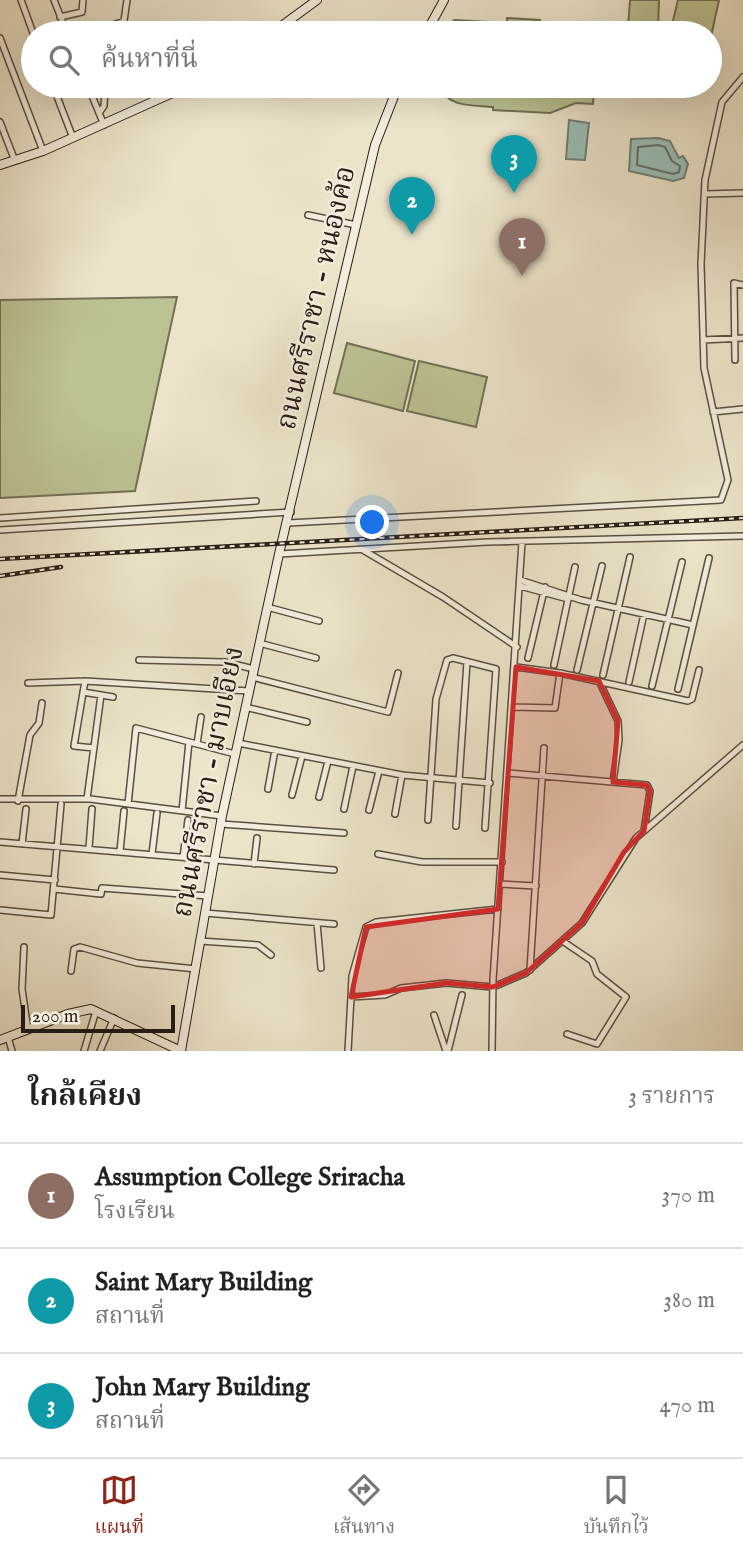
<!DOCTYPE html>
<html lang="th">
<meta charset="utf-8">
<style>
:root{--surface:#fff;--page:#f6f6f6;--text:#222;--muted:#767676;--line:#e0e0e0;--accent:#8f2418}
body{margin:0;font-family:"IM FELL English","Noto Serif Thai",serif;background:var(--page);color:var(--text)}
.scale{position:absolute;left:21px;bottom:18px;width:154px;box-sizing:border-box;padding-left:7px;border:4px solid #291d15;border-top:0;font-size:19px;line-height:24px;white-space:nowrap;color:#291d15;-webkit-text-stroke:5px #f3eddd;paint-order:stroke}
.you{position:absolute;left:373px;top:523px;width:24px;height:24px;margin:-18px;border:5px solid #fff;border-radius:50%;background:#1a73e8;box-shadow:0 0 0 10px #1a73e833}
.badge{display:grid;place-items:center;width:46px;height:46px;border-radius:50%;background:var(--accent);color:#fff;font-size:23px;font-weight:700}
.pin{position:absolute;translate:-50% -58px;filter:drop-shadow(0 2px 4px #0008)}
.pin::after{content:'';position:absolute;top:37px;width:24px;height:21px;background:inherit;clip-path:polygon(0 0,100% 0,50% 100%)}
.list{margin:0;padding:0;list-style:none}
h2{display:flex;justify-content:space-between;align-items:center;height:91px;margin:0;padding:0 28px;font-size:30px}
h2 small{font-size:23px;font-weight:400;color:var(--muted)}
.list li{display:grid;grid-template-columns:46px 1fr auto;gap:21px;align-items:center;box-sizing:border-box;height:105px;padding:0 28px;border-top:2px solid var(--line)}
.list b{display:block;font-size:26px;white-space:nowrap}
.list p{margin:0;font-size:23px;white-space:nowrap;color:var(--muted)}
.list em{font-size:23px;font-style:normal;color:var(--muted)}
.icon{flex:none;width:38px;height:38px;fill:none;stroke:currentColor;stroke-width:2;stroke-linecap:round;stroke-linejoin:round}
.map{position:relative;flex:none;width:743px;height:1051px;overflow:hidden}
.search{position:absolute;background:var(--surface);box-shadow:0 7px 28px #0002;left:21px;right:21px;top:21px;height:77px;display:flex;align-items:center;gap:18px;box-sizing:border-box;padding:0 24px;border-radius:38px;color:var(--muted);font-size:26px}
.sheet{height:406px;background:var(--surface)}
nav{display:flex;justify-content:space-around;align-items:center;box-sizing:border-box;height:98px;border-top:2px solid var(--line);background:var(--surface);font-size:19px;color:var(--muted)}
nav a{display:grid;justify-items:center;gap:4px}
nav .on{color:var(--accent)}
.map>svg:first-child{display:block}
.green{fill:#bdc293;stroke:#737054;stroke-width:2}
.water{fill:#99bfb6;stroke:#6c7e76;stroke-width:2}
.lines{fill:none;stroke-linecap:round;stroke-linejoin:round}
.shore{stroke:#616e66;stroke-width:2}
.street-casing{stroke:#5a4f42;stroke-width:8}
.secondary-casing{stroke:#291d15;stroke-width:10}
.street{stroke:#f3eddd;stroke-width:5}
.secondary{stroke:#f3eddd;stroke-width:8}
.rail-casing{stroke:#291d15;stroke-width:4.5}
.rail{stroke:#f3eddd;stroke-width:2;stroke-dasharray:5;stroke-linecap:butt}
.marked{fill:#d62828;fill-opacity:0.2;stroke:#d62828;stroke-width:5;stroke-linejoin:round}
.labels{text-anchor:middle;dominant-baseline:central;stroke-width:5;stroke-linejoin:round;paint-order:stroke}
.street-label{font-size:28px;fill:#291d15;stroke:#f3eddd}
</style>
<div class="map">
<svg width="743" height="1051" viewBox="0 0 743 1051">
<rect width="100%" height="100%" fill="#ece4ca"/>
<filter id="stains"><feTurbulence type="fractalNoise" baseFrequency=".00286" numOctaves="4"/><feColorMatrix values="0 0 0 0 .2 0 0 0 0 .09 0 0 0 0 .02 0 0 0 .5 -.17"/></filter>
<radialGradient id="worn" r=".72"><stop offset=".6" stop-color="#630" stop-opacity="0"/><stop offset="1" stop-color="#630" stop-opacity=".3"/></radialGradient>
<!-- green -->
<path class="green" d="M630 0H659L658 28 628 27Z
M678 0H719L710 41V33H670Z
M507 18 540 20V25L598 30V33H447L454 20 507 23Z
M439 86H594L593 104 576 103 550 113 493 110V107C473 105 448 108 439 86Z
M177 297 135 491 0 498V300Z
M347 343 415 361 403 411 334 393Z
M419 361 487 377 476 427 407 411Z"/>
<!-- water -->
<path class="water" d="M569 120 589 123 585 160 566 159Z
M658 138 670 141 679 158 683 156 688 164 684 178 673 181 629 171 631 139Z"/>
<g class="lines">
<!-- shore -->
<path class="shore" d="M658 145 665 147 672 161 680 166 679 172 673 174 637 165 638 147Z"/>
<defs>
<path id="street" d="M21 0 33 33
M54 0 67 33
M60 17 82 12 83 0
M108 33 113 25 124 21 127 0
M0 38 43 151
M53 86 73 138
M88 86 104 125
M99 113 104 106 105 86
M0 122 15 161
M705 194 743 193
M308 215 356 225
M703 340 743 338
M735 360 734 283 743 285
M713 412 743 409
M0 518 256 501
M288 523 721 500 728 480 704 368 701 264 705 180 722 102 743 77
M0 530 291 512
M363 550 443 597 517 647
M279 554 487 542 743 536
M520 580 581 600 693 625
M520 586 568 599
M267 607 319 621
M259 643 316 658
M528 658 545 587
M139 660 225 662 254 669
M554 665 575 567
M516 667 560 673 688 701 692 699 699 670
M577 670 602 566
M603 675 630 557
M252 677 388 712 398 673
M85 681 74 746 94 748
M599 681 618 721 619 740 613 782
M629 682 644 614
M28 683 85 681 249 691
M652 686 682 562
M678 689 709 558
M83 692 113 697
M245 707 307 722
M513 707 555 708 560 673
M238 743 402 775 490 783
M197 744 201 717
M508 773 647 785 650 791 644 831
M268 789 275 750
M292 795 302 756
M319 797 328 761
M0 799H90L222 816
M87 799 101 695
M18 801 30 735 39 723 42 703
M128 804 136 728 235 754
M344 809 353 766
M369 810 379 771
M182 811 189 742
M395 814 402 775
M428 820 436 699 447 660 453 658 496 669 485 828
M221 824 344 833
M456 826 467 662
M0 842 334 870
M22 844 26 809
M89 848 92 809
M120 851 124 811
M152 854 157 813
M378 854 422 862H502
M183 857 188 820
M254 864 257 838
M0 875 55 880
M500 884 536 886
M54 889 101 894 102 888 208 896
M0 910 51 915 61 804
M205 913 334 924
M317 923 321 968
M200 941 258 945 271 955
M564 942 592 961 597 974 626 997 597 1044 567 1034
M24 947 22 989 28 1030
M530 970 544 748
M71 971 74 949 80 947 137 963 196 969
M351 997 352 976 366 927 376 922 498 909
M434 1015 446 1051
M8 1037 12 1051
M84 1051 96 1011
M100 1051 114 1018
M348 1051 351 997 385 995 401 988 446 983 493 987 526 973 582 923 636 838 743 745
M448 1051 462 995
M492 1051 493 980 522 542"/>
<path id="secondary" d="M272 33 317 0
M426 33 444 0
M0 165 43 151 188 86
M0 1040 68 1014 91 1009 181 1051
M181 1051 222 816 279 554 375 145 398 86"/>
</defs>
<!-- street casing -->
<use href="#street" class="street-casing"/>
<!-- secondary casing -->
<use href="#secondary" class="secondary-casing"/>
<!-- street -->
<use href="#street" class="street"/>
<!-- secondary -->
<use href="#secondary" class="secondary"/>
<defs>
<path id="rail" d="M0 559 743 518
M0 576 61 567"/>
</defs>
<!-- rail casing -->
<use href="#rail" class="rail-casing"/>
<!-- rail -->
<use href="#rail" class="rail"/>
</g>
<!-- marked area -->
<path class="marked" d="M516 667 599 681 618 721 613 782 647 785 650 791 644 831 624 852 582 923 526 973 493 987 446 983 351 997 366 927 498 909Z"/>
<g class="labels">
<!-- street labels -->
<g class="street-label">
<text transform="translate(317 298) rotate(-77)">ถนนศรีราชา - หนองค้อ</text>
<text transform="translate(209 782) rotate(-79)">ถนนศรีราชา - มาบเอียง</text>
</g>
</g>
<rect width="100%" height="100%" filter="url(#stains)"/>
<rect width="100%" height="100%" fill="url(#worn)"/>
</svg>
<div class="scale">200 m</div>
<div class="you"></div>
<div class="pin badge" style="left:522px;top:276px;background:#8d6e63">1</div>
<div class="pin badge" style="left:412px;top:235px;background:#0f9aa8">2</div>
<div class="pin badge" style="left:514px;top:193px;background:#0f9aa8">3</div>
<div class="search"><svg class="icon" aria-label="search" viewBox="0 0 24 24"><circle cx="10" cy="10" r="6"/><path d="M15 15l6 6"/></svg>ค้นหาที่นี่</div>
</div>
<section class="sheet">
<h2>ใกล้เคียง<small>3 รายการ</small></h2>
<ul class="list">
<li><span class="badge" style="background:#8d6e63">1</span><div><b>Assumption College Sriracha</b><p>โรงเรียน</p></div><em>370 m</em></li>
<li><span class="badge" style="background:#0f9aa8">2</span><div><b>Saint Mary Building</b><p>สถานที่</p></div><em>380 m</em></li>
<li><span class="badge" style="background:#0f9aa8">3</span><div><b>John Mary Building</b><p>สถานที่</p></div><em>470 m</em></li>
</ul>
</section>
<nav>
<a class="on"><svg class="icon" aria-label="map" viewBox="0 0 24 24"><path d="M3 6l6-2 6 2 6-2v14l-6 2-6-2-6 2zM9 4v14M15 6v14"/></svg>แผนที่</a>
<a><svg class="icon" aria-label="directions" viewBox="0 0 24 24"><path d="M12 3l9 9-9 9-9-9zM9 14v-3h6M13 9l2 2-2 2"/></svg>เส้นทาง</a>
<a><svg class="icon" aria-label="saved" viewBox="0 0 24 24"><path d="M7 4h10v16l-5-4-5 4z"/></svg>บันทึกไว้</a>
</nav>
